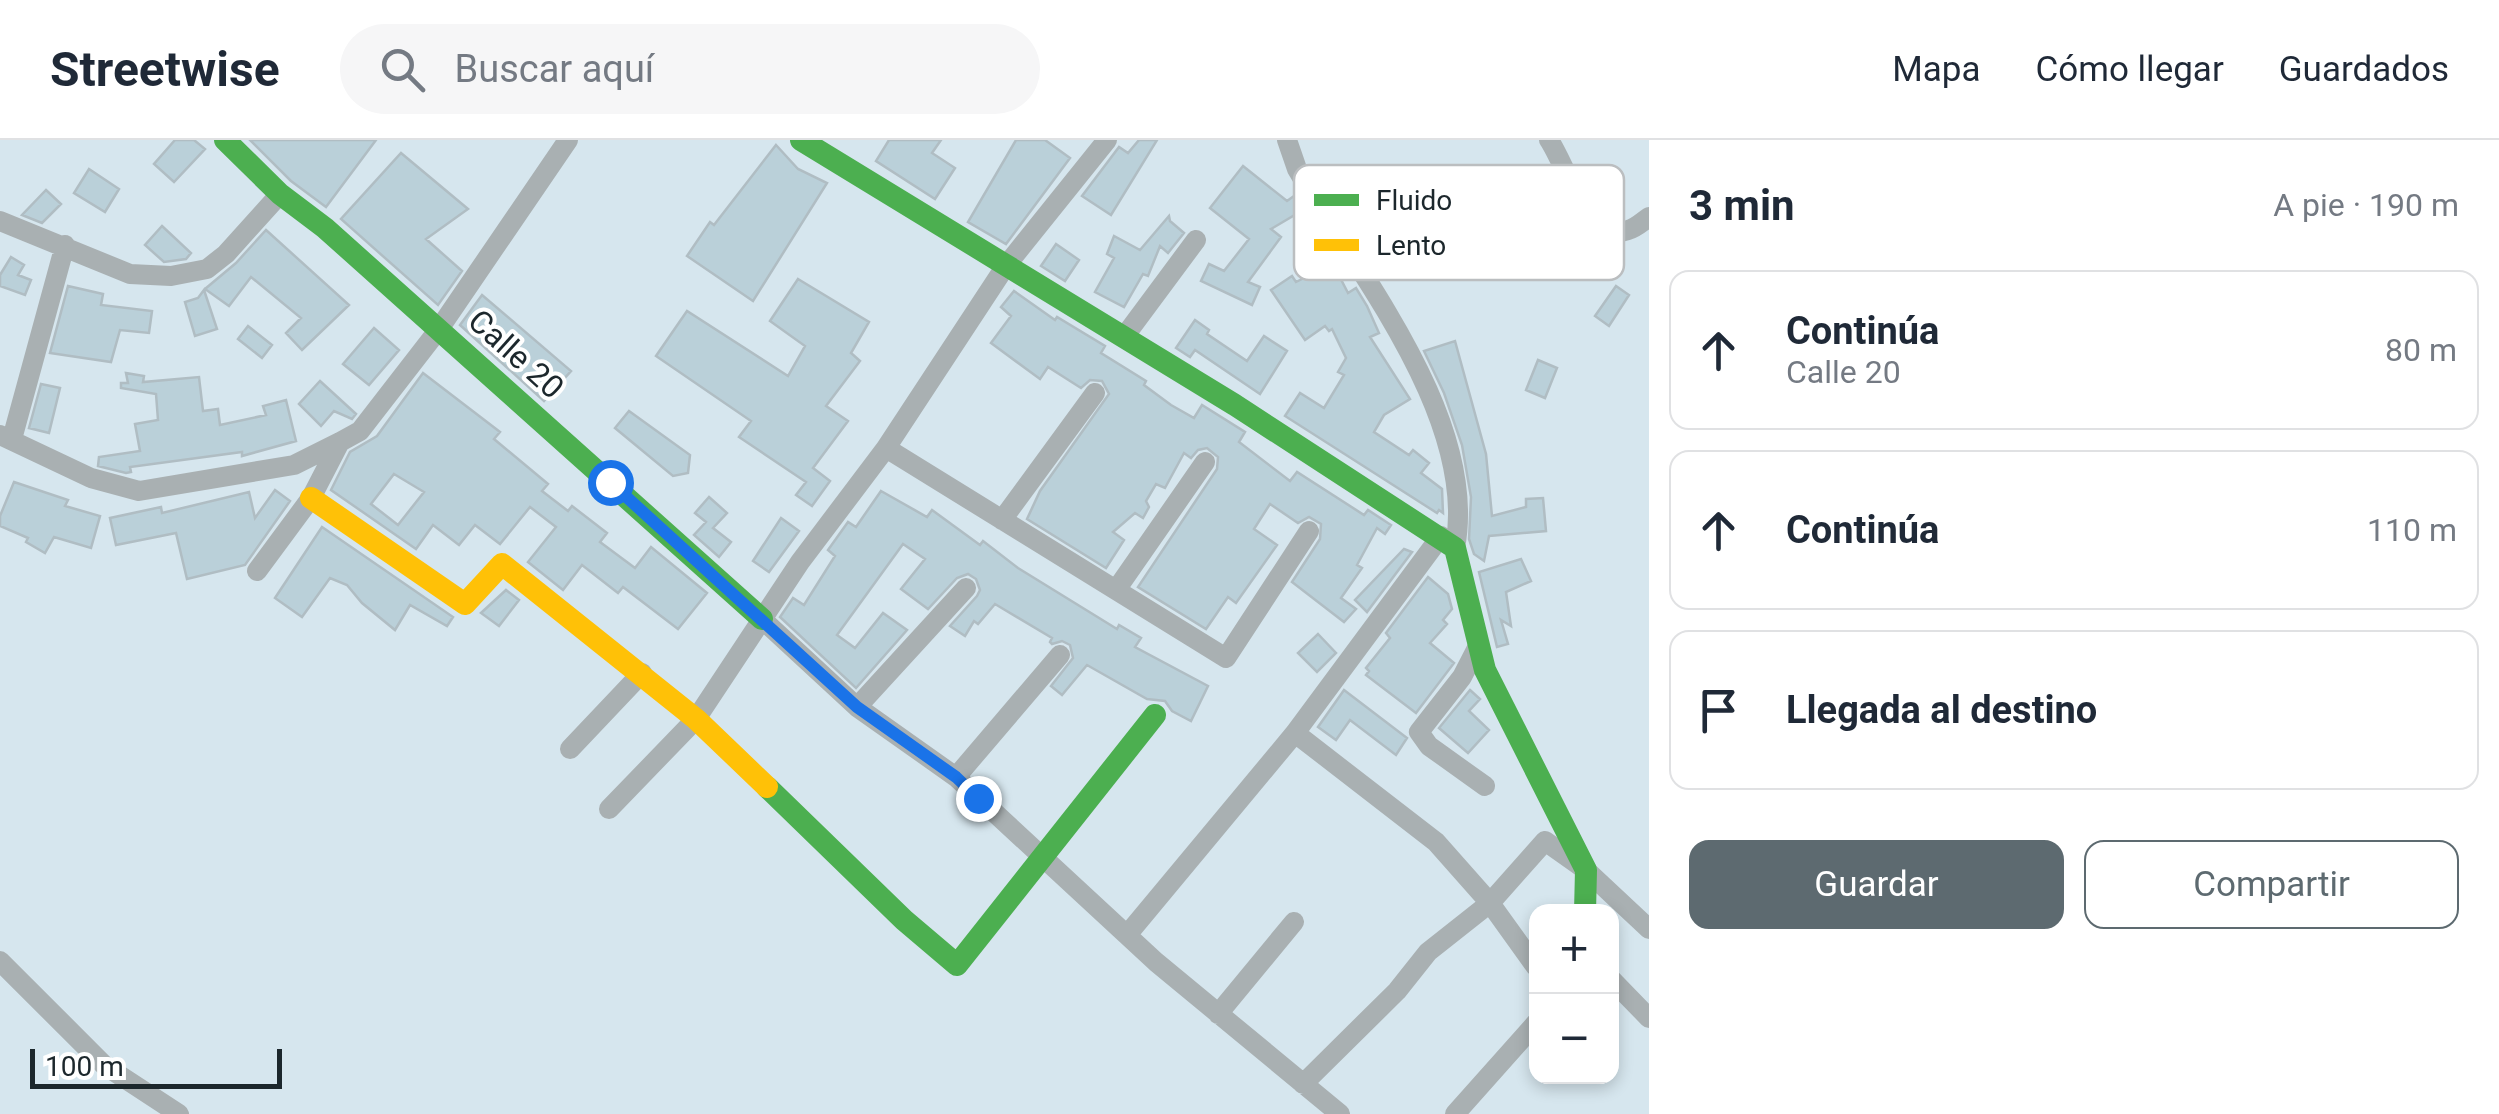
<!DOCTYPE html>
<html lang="es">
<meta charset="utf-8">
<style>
:root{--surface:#fff;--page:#f6f6f7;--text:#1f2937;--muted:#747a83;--line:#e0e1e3;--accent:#5d6a70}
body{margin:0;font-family:Roboto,sans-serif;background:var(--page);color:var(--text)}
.controls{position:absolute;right:30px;bottom:30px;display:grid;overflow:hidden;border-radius:20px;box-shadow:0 5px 15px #0003}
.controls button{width:90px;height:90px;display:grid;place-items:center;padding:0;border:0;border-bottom:2px solid var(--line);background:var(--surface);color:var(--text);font:50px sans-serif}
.scale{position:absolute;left:30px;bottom:25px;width:252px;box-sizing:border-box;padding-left:10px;border:5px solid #1c272c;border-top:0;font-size:28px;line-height:35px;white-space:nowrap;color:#1c272c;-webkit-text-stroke:8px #fff;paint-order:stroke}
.stop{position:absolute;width:30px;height:30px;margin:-22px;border:8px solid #1a73e8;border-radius:50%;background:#fff}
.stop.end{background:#1a73e8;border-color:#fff;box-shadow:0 2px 10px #0008}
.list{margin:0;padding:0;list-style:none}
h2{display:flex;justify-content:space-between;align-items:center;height:130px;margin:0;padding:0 40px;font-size:42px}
h2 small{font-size:32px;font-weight:400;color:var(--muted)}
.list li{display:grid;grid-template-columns:65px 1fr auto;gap:30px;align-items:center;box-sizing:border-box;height:160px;margin:0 20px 20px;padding:0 20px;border:2px solid var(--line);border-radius:20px}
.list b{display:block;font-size:38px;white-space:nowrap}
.list p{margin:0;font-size:32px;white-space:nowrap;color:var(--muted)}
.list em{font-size:32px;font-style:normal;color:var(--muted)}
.actions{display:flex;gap:20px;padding:30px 40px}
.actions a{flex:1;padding:22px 0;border:2px solid var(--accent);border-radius:20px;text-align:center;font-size:35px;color:var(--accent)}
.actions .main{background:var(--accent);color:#fff}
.icon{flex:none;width:55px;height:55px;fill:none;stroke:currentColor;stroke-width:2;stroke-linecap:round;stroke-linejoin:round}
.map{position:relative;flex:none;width:1649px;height:974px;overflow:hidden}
header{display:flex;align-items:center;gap:60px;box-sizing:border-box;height:140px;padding:0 50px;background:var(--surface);border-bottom:2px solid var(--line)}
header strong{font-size:48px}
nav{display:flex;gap:55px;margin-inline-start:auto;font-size:35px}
.search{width:700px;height:90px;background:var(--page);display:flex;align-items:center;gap:25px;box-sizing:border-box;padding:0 35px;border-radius:55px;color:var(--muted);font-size:38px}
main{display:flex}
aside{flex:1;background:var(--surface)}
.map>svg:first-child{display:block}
.building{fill:#bad0d9;stroke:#b0bdc3;stroke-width:2.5;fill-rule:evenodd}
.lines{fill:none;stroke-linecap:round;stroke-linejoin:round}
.street{stroke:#a9b0b2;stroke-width:20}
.fast{stroke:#4caf50;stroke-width:22}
.slow{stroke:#ffc107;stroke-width:22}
.route{stroke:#1a73e8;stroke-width:12}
.labels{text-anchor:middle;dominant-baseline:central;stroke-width:8;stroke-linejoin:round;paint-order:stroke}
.street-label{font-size:32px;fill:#1c272c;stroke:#fff}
.key{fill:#fff;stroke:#bbbec0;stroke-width:2.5}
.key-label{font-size:28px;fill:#1c272c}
</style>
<header>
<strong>Streetwise</strong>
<div class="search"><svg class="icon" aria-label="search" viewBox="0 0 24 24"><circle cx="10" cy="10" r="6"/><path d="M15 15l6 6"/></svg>Buscar aquí</div>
<nav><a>Mapa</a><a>Cómo llegar</a><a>Guardados</a></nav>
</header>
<main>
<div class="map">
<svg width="1649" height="974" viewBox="0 0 1649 974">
<rect width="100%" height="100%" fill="#d6e6ee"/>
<!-- building -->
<path class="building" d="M175 0H194L205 9 174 42 154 24Z
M250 0H376L326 67 291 41Z
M889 0H941L932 13 955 28 935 59 876 21Z
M1016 0H1045L1070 18 1006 104 968 82Z
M1139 0H1157L1111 75 1082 56 1119 7 1128 13Z
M776 5 798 29 827 43 753 161 687 116 710 82 714 85Z
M401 13 468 69 426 99 462 131 438 165 341 79Z
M1243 26 1287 61 1294 56 1303 70 1271 89 1281 97 1248 142 1260 147 1252 165 1201 141 1209 124 1224 131 1249 99 1210 68Z
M89 29 119 49 105 72 74 53Z
M46 50 61 64 42 83 22 75Z
M1169 76 1170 81 1184 93 1168 113 1160 106 1148 136 1143 134 1124 167 1095 152 1114 118 1107 114 1114 96 1140 110Z
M162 86 191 113 186 119 164 122 145 105Z
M266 90 349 165 302 210 286 193 301 178 251 137 229 166 205 149 236 123Z
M1316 91 1348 153 1356 148 1367 166 1379 193 1370 197 1410 259 1384 275 1374 292 1409 315 1413 310 1429 323 1421 333 1442 349 1443 373 1439 370 1437 373 1285 276 1300 253 1324 268 1344 235 1338 232 1346 218 1332 189 1329 191 1325 186 1305 200 1271 150 1292 136 1296 142 1320 130 1300 102Z
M1056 104 1079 120 1065 141 1041 126Z
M11 117 24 125 18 135 31 140 25 155 0 146V135Z
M798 139 869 182 851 213 860 221 826 266 848 281 813 328 830 341 812 366 796 355 806 342 739 297 751 281 656 216 687 171 788 236 805 206 770 181Z
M68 146 103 154 101 165 152 171 149 193 120 190 111 222 50 213Z
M1616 146 1629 155 1609 186 1595 176Z
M204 150 217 189 195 196 185 162 198 158Z
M1014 151 1055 180 1057 177 1105 206 1101 213 1146 241 1144 245 1171 265 1194 278 1202 265 1245 292 1239 302 1290 341 1297 332 1364 375 1368 370 1391 385 1385 394 1377 388 1357 425 1362 428 1341 458 1356 469 1344 482 1292 442 1320 399 1321 384 1309 377 1298 383 1270 364 1254 389 1277 405 1236 463 1228 457 1206 489 1138 447 1217 329 1218 317 1207 308 1198 310 1191 318 1184 313 1165 348 1156 344 1146 361 1149 367 1143 378 1135 373 1113 392 1124 400 1106 428 1027 379 1040 351 1109 254 1102 241 1090 240 1081 248 1048 227 1040 239 991 203 1011 176 1001 167Z
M482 155 571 231 544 261 460 185Z
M1195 180 1209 190 1207 194 1247 221 1264 196 1287 211 1260 254 1195 210 1190 217 1176 208Z
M248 186 272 205 262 218 238 199Z
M374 188 399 210 369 245 343 224Z
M1455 201 1486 314 1492 376 1526 367V359L1543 358 1546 391 1489 396 1484 421 1474 414 1469 399 1471 357 1462 305 1444 253 1424 211Z
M1538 220 1557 228 1545 258 1526 250Z
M126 233 144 236 143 242 199 237 203 271 218 269 220 285 266 275 263 266 286 260 296 301 242 316V312L130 327 131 332 126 333 98 326 99 317 140 311 135 284 158 280 156 254 121 248V243H128Z
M423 233 500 292 494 299 548 344 542 351 568 371 572 366 607 393 600 402 635 428 651 407 707 453 678 489 623 447 618 453 582 425 563 450 528 422 556 387 530 367 500 404 475 385 459 405 433 385 416 409 331 350 350 312 377 296ZM394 334 424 352 398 385 371 364Z
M320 241 356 274 352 279 334 271 321 286 299 264Z
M41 244 60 248 49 293 29 288Z
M629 271 690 315 688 333 673 336 615 288Z
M14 342 68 360 65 366 100 376 91 408 54 397 45 413 26 402 28 398 0 386V376Z
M275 350 290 361 245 425 187 439 176 393 116 405 110 378 161 367 162 373 249 352 255 378Z
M881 351 927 377 932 370 980 405 983 401 1018 428 1117 489 1119 485 1141 498 1135 507 1208 546 1191 581 1172 571 1165 561 1147 559 1087 525 1062 555 1051 546 1073 518 1070 505 1062 501 1052 504 1050 502 1052 498 995 464 978 484 974 481 965 496 950 486 977 456 980 450 976 439 968 434 957 438 928 469 901 449 925 419 903 404 837 495 855 508 883 473 907 490 856 548 780 477 793 458 804 465 835 416 828 410 848 382 856 387Z
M709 357 727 373 713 388 731 402 719 417 694 395 706 382 695 373Z
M781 378 799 391 769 432 753 421Z
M322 387 453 477 447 486 410 465 395 490 362 463 347 445 330 438 302 477 275 458Z
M1404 409 1412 412 1367 472 1355 460Z
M1521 419 1531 441 1506 452 1511 486 1501 480 1508 504 1497 507 1479 432Z
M1428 437 1448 454 1452 469 1443 480 1447 484 1430 503 1454 523 1416 573 1366 535 1369 531 1366 528 1390 498 1386 493Z
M506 450 519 460 499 486 481 473Z
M1318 494 1336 513 1317 532 1298 513Z
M1344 550 1407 598 1396 615 1350 580 1336 600 1318 587Z
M1470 550 1480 559 1469 571 1489 590 1468 613 1439 588Z"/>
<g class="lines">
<!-- street -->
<path class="street" d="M1287 0 1297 29C1358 134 1479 279 1455 408
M1549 0C1566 25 1589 104 1628 90 1636 88 1643 81 1649 77
M0 81 130 134 171 136 207 129 226 114 280 54
M1124 197 1196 100
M0 295 91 338 139 351 294 325 340 302 360 291 439 189 568 0
M12 299 65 105
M886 308 1226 518 1309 391
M1002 380 1095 253
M257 431 311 358 340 302
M1116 450 1205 322
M762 479 857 567 956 637 1156 822 1340 974
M1479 504 1462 537 1419 592 1429 606 1485 646
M857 567 966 448
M1295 593 1436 702 1490 763 1536 827
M570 609 642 533
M956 637 1060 515
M609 669 696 579 800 422 886 308 1005 127 1107 0
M1127 795 1295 593 1441 396
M0 821 104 925 179 974
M1612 840 1649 878
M1218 874 1294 782
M1303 944 1397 851 1428 812 1490 763 1545 701 1586 730 1649 789
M1455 974 1536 883"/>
<!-- fast -->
<path class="fast" d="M225 0 280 54 325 88 762 479
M801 0 1235 265 1455 408 1485 530 1586 730 1585 772
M767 647 904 780 957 825 1155 575"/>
<!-- slow -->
<path class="slow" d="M311 358 465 464 502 424 696 579 767 647"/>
</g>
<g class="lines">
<!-- route -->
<path class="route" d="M610 342 857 567 956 637 978 658"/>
</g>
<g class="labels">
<!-- street labels -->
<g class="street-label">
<text transform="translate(516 214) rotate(42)">Calle 20</text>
</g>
</g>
<!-- legend -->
<rect x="1294" y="25" width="330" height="115" rx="15" class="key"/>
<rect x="1314" y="54" width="45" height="12" fill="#4caf50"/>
<rect x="1314" y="99" width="45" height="12" fill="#ffc107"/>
<g class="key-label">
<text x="1376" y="70">Fluido</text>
<text x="1376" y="115">Lento</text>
</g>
</svg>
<div class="controls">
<button>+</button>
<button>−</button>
</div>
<div class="scale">100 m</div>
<div class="stop" style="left:610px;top:342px"></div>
<div class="stop end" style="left:978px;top:658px"></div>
</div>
<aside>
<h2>3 min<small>A pie · 190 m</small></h2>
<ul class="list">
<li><svg class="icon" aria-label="ahead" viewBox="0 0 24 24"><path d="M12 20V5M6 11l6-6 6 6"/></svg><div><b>Continúa</b><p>Calle 20</p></div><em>80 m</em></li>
<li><svg class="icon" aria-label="ahead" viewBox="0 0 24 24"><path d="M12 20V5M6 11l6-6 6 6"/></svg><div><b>Continúa</b></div><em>110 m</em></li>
<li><svg class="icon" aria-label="arrive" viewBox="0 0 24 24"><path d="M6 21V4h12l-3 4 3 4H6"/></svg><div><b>Llegada al destino</b></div></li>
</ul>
<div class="actions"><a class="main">Guardar</a><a>Compartir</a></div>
</aside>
</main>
